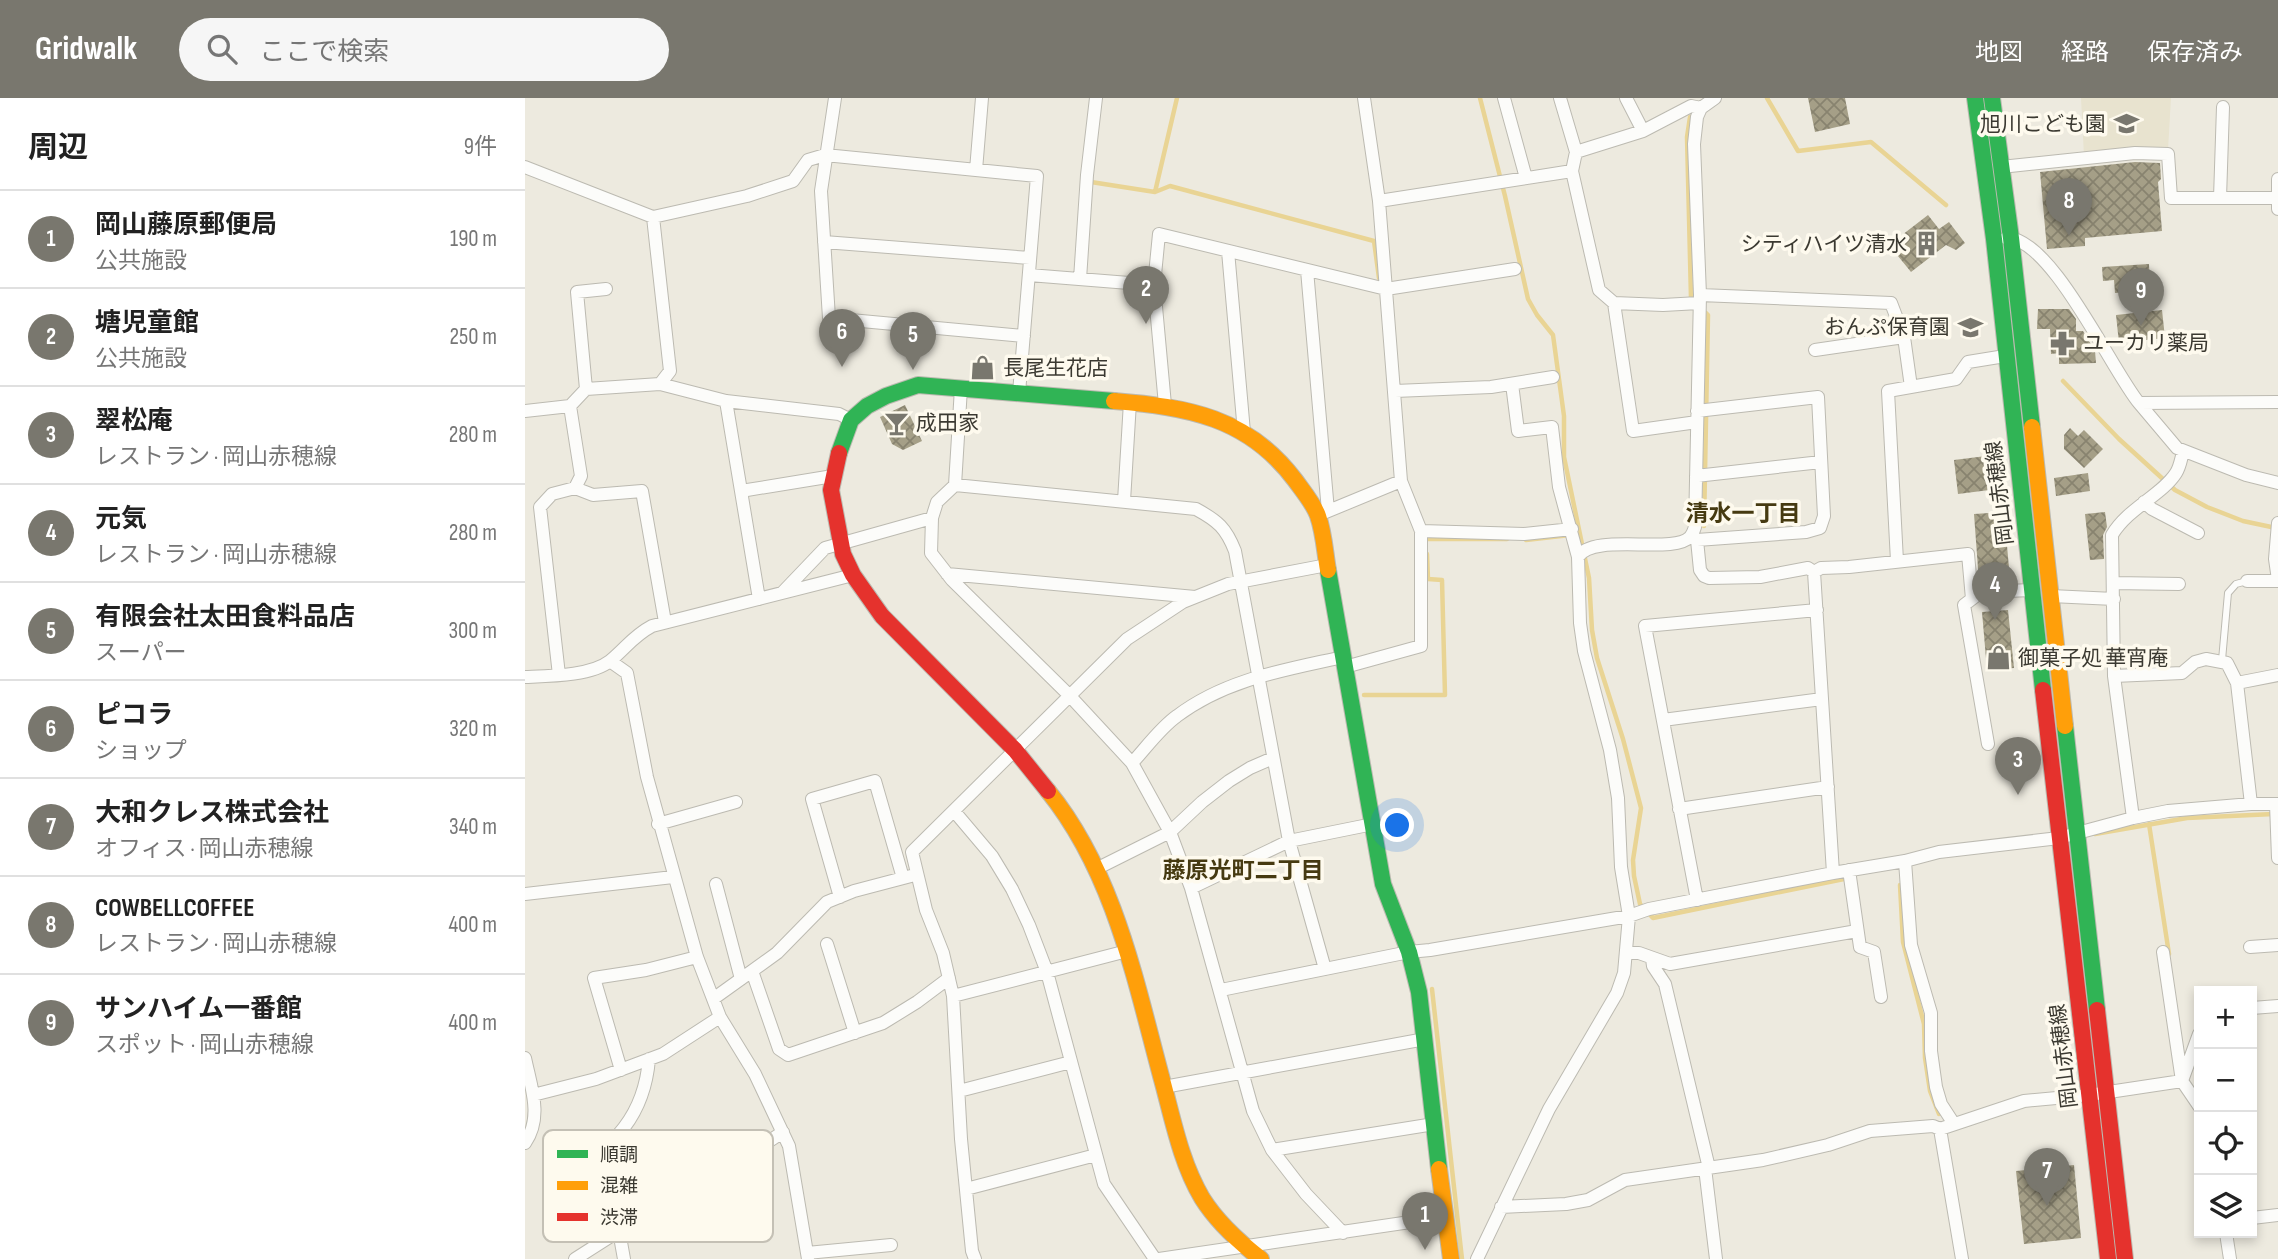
<!DOCTYPE html>
<html lang="ja">
<meta charset="utf-8">
<style>
:root{--surface:#fff;--page:#f6f6f6;--text:#222;--muted:#767676;--line:#e0e0e0;--accent:#79776e}
body{margin:0;font-family:"Sofia Sans Condensed","Noto Sans JP",sans-serif;background:var(--page);color:var(--text)}
.controls{position:absolute;right:21px;bottom:21px;display:grid;overflow:hidden;border-radius:0px;box-shadow:0 4px 10px #0003}
.controls button{width:63px;height:63px;display:grid;place-items:center;padding:0;border:0;border-bottom:2px solid var(--line);background:var(--surface);color:var(--text);font:35px sans-serif}
.you{position:absolute;left:873px;top:728px;width:24px;height:24px;margin:-18px;border:5px solid #fff;border-radius:50%;background:#1a73e8;box-shadow:0 0 0 10px #1a73e833}
.badge{display:grid;place-items:center;width:46px;height:46px;border-radius:50%;background:var(--accent);color:#fff;font-size:23px;font-weight:700}
.pin{position:absolute;translate:-50% -58px;filter:drop-shadow(0 2px 4px #0008)}
.pin::after{content:'';position:absolute;top:37px;width:24px;height:21px;background:inherit;clip-path:polygon(0 0,100% 0,50% 100%)}
.list{margin:0;padding:0;list-style:none}
h2{display:flex;justify-content:space-between;align-items:center;height:91px;margin:0;padding:0 28px;font-size:30px}
h2 small{font-size:23px;font-weight:400;color:var(--muted)}
.list li{display:grid;grid-template-columns:46px 1fr auto;gap:21px;align-items:center;box-sizing:border-box;height:98px;padding:0 28px;border-top:2px solid var(--line)}
.list b{display:block;font-size:26px;white-space:nowrap}
.list p{margin:0;font-size:23px;white-space:nowrap;color:var(--muted)}
.list em{font-size:23px;font-style:normal;color:var(--muted)}
.icon{flex:none;width:38px;height:38px;fill:none;stroke:currentColor;stroke-width:2;stroke-linecap:round;stroke-linejoin:round}
.map{position:relative;flex:none;width:1753px;height:1161px;overflow:hidden}
header{display:flex;align-items:center;gap:42px;box-sizing:border-box;height:98px;padding:0 35px;background:var(--accent);color:#fff}
header strong{font-size:33px}
nav{display:flex;gap:38px;margin-inline-start:auto;font-size:24px}
.search{width:490px;height:63px;background:var(--page);display:flex;align-items:center;gap:18px;box-sizing:border-box;padding:0 24px;border-radius:38px;color:var(--muted);font-size:26px}
main{display:flex}
aside{flex:1;background:var(--surface)}
.map>svg:first-child{display:block}
.built{fill:#e8e3cf}
.lines{fill:none;stroke-linecap:round;stroke-linejoin:round}
.stream{stroke:#e9d494;stroke-width:4.5}
.building{fill:url(#building-cross-hatch)}
.lane-casing{stroke:#bcbab1;stroke-width:8}
.street-casing{stroke:#bcbab1;stroke-width:14}
.fast-casing{stroke:#bcbab1;stroke-width:18}
.slow-casing{stroke:#bcbab1;stroke-width:18}
.jam-casing{stroke:#bcbab1;stroke-width:18}
.lane{stroke:#fcfcfa;stroke-width:6}
.street{stroke:#fcfcfa;stroke-width:12}
.fast{stroke:#30b455;stroke-width:16}
.slow{stroke:#ff9f0a;stroke-width:16}
.jam{stroke:#e5322d;stroke-width:16}
.labels{text-anchor:middle;dominant-baseline:central;stroke-width:7;stroke-linejoin:round;paint-order:stroke}
.poi-label{font-size:21px;fill:#3b3931;stroke:#fefaee;text-anchor:start}
.street-label{font-size:21px;fill:#3b3931;stroke:#fefaee}
.neighbourhood-label{font-size:23px;font-weight:bold;fill:#463a11;stroke:#fefaee}
.key{fill:#fefaee;stroke:#c4c0b5;stroke-width:2}
.key-label{font-size:19px;fill:#3b3931}
</style>
<header>
<strong>Gridwalk</strong>
<div class="search"><svg class="icon" aria-label="search" viewBox="0 0 24 24"><circle cx="10" cy="10" r="6"/><path d="M15 15l6 6"/></svg>ここで検索</div>
<nav><a>地図</a><a>経路</a><a>保存済み</a></nav>
</header>
<main>
<aside>
<h2>周辺<small>9件</small></h2>
<ul class="list">
<li><span class="badge">1</span><div><b>岡山藤原郵便局</b><p>公共施設</p></div><em>190 m</em></li>
<li><span class="badge">2</span><div><b>塘児童館</b><p>公共施設</p></div><em>250 m</em></li>
<li><span class="badge">3</span><div><b>翠松庵</b><p>レストラン · 岡山赤穂線</p></div><em>280 m</em></li>
<li><span class="badge">4</span><div><b>元気</b><p>レストラン · 岡山赤穂線</p></div><em>280 m</em></li>
<li><span class="badge">5</span><div><b>有限会社太田食料品店</b><p>スーパー</p></div><em>300 m</em></li>
<li><span class="badge">6</span><div><b>ピコラ</b><p>ショップ</p></div><em>320 m</em></li>
<li><span class="badge">7</span><div><b>大和クレス株式会社</b><p>オフィス · 岡山赤穂線</p></div><em>340 m</em></li>
<li><span class="badge">8</span><div><b>COWBELLCOFFEE</b><p>レストラン · 岡山赤穂線</p></div><em>400 m</em></li>
<li><span class="badge">9</span><div><b>サンハイム一番館</b><p>スポット · 岡山赤穂線</p></div><em>400 m</em></li>
</ul>
</aside>
<div class="map">
<svg width="1753" height="1161" viewBox="0 0 1753 1161">
<defs>
<pattern id="building-cross-hatch" width="8" height="8" patternUnits="userSpaceOnUse" patternTransform="scale(1.75)"><rect width="8" height="8" fill="#a59f87"/><path d="M0 0l8 8M0 8l8-8" fill="none" stroke="#88836f"/></pattern>
</defs>
<rect width="100%" height="100%" fill="#edeadf"/>
<!-- built -->
<path class="built" d="M1556 0H1646L1643 52 1559 58Z"/>
<g class="lines">
<!-- stream -->
<path class="stream" d="M955 0 980 98 1003 201 1012 217 1028 237 1039 318V359L1064 480 1067 532 1072 560 1098 641 1116 710 1108 762 1109 778 1115 806 1128 820 1319 781
M1242 0 1273 53 1346 44 1421 107
M1165 19 1162 39 1166 200
M566 84 630 94 652 0
M630 94 645 88 849 143 854 180
M1538 283 1594 341 1650 392 1682 409 1718 423 1751 430
M1179 428 1183 217 1181 215
M900 439 901 441H982
M1001 442 1045 437
M839 597H920L917 482 903 481 902 456
M1624 726 1644 856
M1570 736 1662 720 1749 716
M1375 787 1378 844 1399 926 1400 960 1405 993 1414 1016
M907 891 937 1161"/>
</g>
<!-- building -->
<path class="building" d="M1283 0H1320L1325 26 1290 34Z
M1610 64 1635 65 1636 81 1633 84 1637 133 1560 140V148L1522 151 1515 74Z
M1403 117 1414 131 1424 124 1440 145 1431 152 1421 147 1386 174 1364 147Z
M1624 166 1625 193 1590 195 1589 182 1578 183 1577 169Z
M1513 211H1544L1551 221V233H1558L1570 253 1571 265 1534 266V255L1526 256 1525 231H1512Z
M1637 212 1640 240 1594 245 1591 217Z
M380 307 397 343 378 352 367 346 355 319Z
M1545 330 1553 338 1559 332 1578 351 1559 370 1539 351V337Z
M1477 356 1480 390 1433 396 1429 362Z
M1563 375 1565 393 1531 398 1529 380Z
M1479 414 1485 481 1454 484 1449 416Z
M1580 414 1582 429 1578 437 1579 461 1565 462 1560 416Z
M1483 512 1489 570 1462 572 1457 514Z
M1549 1067 1556 1140 1499 1146 1491 1073Z"/>
<g class="lines">
<defs>
<path id="lane" d="M1697 562 1703 495 1711 486 1722 483"/>
<path id="street" d="M310 0 296 93 304 220 499 238
M839 0 854 103 876 383 896 433 999 436 1047 431
M979 0 1001 80
M1035 0 1051 54
M1101 0 1118 33
M0 69 128 119 222 98 268 83 283 62 300 57 512 78 494 295
M1476 69 1610 55 1643 56 1646 100H1752
M451 72 457 0
M1753 81V111
M1695 100 1698 9
M854 103 1047 73
M128 119 145 273 135 286
M1481 140C1526 138 1587 273 1614 305L1753 304
M299 144 505 160
M703 153 719 334
M782 172 803 413
M504 177 629 187
M555 181 562 77 571 0
M1175 197 1366 205 1379 239 1386 289
M1089 205 1138 207 1174 205
M1290 252 1379 239
M987 286 993 333 1027 329 1034 389 1053 459
M436 290 430 387 412 404 407 420 406 455 427 482 544 597 607 665 645 734 666 790 728 1013 747 1052 781 1096 818 1135
M61 291 52 194 81 191
M870 293 966 289 1028 279
M201 303 234 501
M1614 305 1652 350 1721 377 1753 385
M640 307 629 187 634 136 861 191 990 171
M0 313 45 308
M1172 313 1293 299 1299 418 1295 430 1281 434 1172 442
M1172 324 1108 333 1089 205 1074 192 1047 73 1051 54 1118 33 1166 8 1176 10
M1171 378 1296 364
M430 387 671 411C693 423 701 430 710 453L764 743 800 871
M50 390 68 397 117 393 140 524
M216 393 308 378
M599 403 605 304
M1619 404 1627 411 1673 435
M796 416 876 383
M1753 425 1750 461 1753 482
M1166 438 1172 442 1175 472 1179 478 1184 480 1235 479 1283 470 1289 474 1308 775
M1372 463 1363 293 1431 281 1443 264 1480 258
M1289 474 1296 470 1324 469 1443 456 1447 501
M422 476 670 499
M1722 483H1753
M1588 485 1654 486
M257 495 300 450 407 420
M1526 498 1589 501
M85 563 102 575 122 679 172 859 195 919 230 976 264 1048 283 1161
M820 569 896 548V433
M34 577 15 409 27 396 50 390 56 378 45 308 61 291 135 286 201 303 314 316 326 322
M1589 578 1657 575 1670 564 1681 561 1702 565 1712 585 1726 706
M0 579C24 578 66 578 85 563 101 550 108 538 127 528L328 477
M1712 585 1753 577
M1138 622 1297 601
M1463 646 1439 507 1456 494 1507 492
M607 665C621 650 635 630 652 618 701 581 760 572 818 559
M1751 706 1753 760
M1154 711 1303 689
M429 713 467 758 487 791 504 827 522 874 579 1086 630 1161
M1608 720 1589 578 1587 437C1603 410 1637 397 1651 375 1655 369 1656 361 1658 354
M133 726 211 704
M1380 763 1386 847 1406 915V953L1411 989 1416 1006 1429 1026
M571 771 645 734 677 704 704 683 725 670 748 660
M1324 772 1335 849 1349 854 1356 899
M191 786 216 881
M666 790 764 743 848 726
M0 796 148 779
M315 799 287 701 350 683 378 780
M1172 802 1120 528 1292 512
M302 846 330 935
M1725 849 1753 847
M1638 854 1657 983
M1101 855H1114L1145 866 1332 833
M1127 861 1128 868 1140 886 1184 1070
M227 873 254 951 263 957 358 925 392 904 424 880
M696 892 884 854 905 852 1104 818 1124 811 1308 775 1380 763 1414 754 1534 740 1608 720 1643 713 1726 706H1753
M428 898 602 853
M188 901 252 855 302 804 329 793 386 778
M1727 910 1753 908
M0 960C6 989 18 1019 0 1045
M96 972 69 880 121 872 172 859
M1658 980 1674 936
M639 989 900 941
M434 993 546 964
M8 997 71 981 138 956 195 919
M1415 1031 1437 1161
M747 1052 909 1026
M1180 1070 1191 1161
M42 1082C87 1046 119 1022 124 961
M441 1091 571 1057
M976 1109 1041 1106 1063 1102 1100 1082 1238 1062 1303 1047 1345 1033 1408 1028 1415 1031 1499 1003 1564 997 1657 983 1674 1008
M1727 1120 1753 1117
M94 1133 99 1161
M1701 1135 1705 1161
M282 1155 366 1147
M50 1161 133 1108 149 1106 258 1034
M450 1161 447 1153 436 1041 428 898 418 855 401 812 387 754 602 541 658 504 703 486 802 467
M634 1161 919 1119
M952 1161 1024 1011 1092 895 1099 875 1104 818 1096 769 1093 700 1085 652 1059 553 1055 525 1053 459C1068 434 1148 457 1165 439 1167 437 1169 432 1170 429L1175 197 1169 46 1172 19 1176 10 1190 0"/>
<path id="fast" d="M1450 0 1469 141 1518 592
M1467 0 1486 140 1507 329
M314 355 326 322 342 308 361 298 393 287 589 303
M803 472 858 786 884 854 894 894 914 1071
M1540 628 1572 912"/>
<path id="slow" d="M589 303C662 309 723 319 770 382 778 393 789 406 793 418 799 435 800 455 803 472
M1507 329 1540 628
M523 693C591 777 611 887 639 989 649 1027 657 1066 677 1100 692 1124 714 1144 736 1161
M914 1071 926 1161"/>
<path id="jam" d="M314 355 306 392 318 456 328 477 357 518 490 652 523 693
M1518 592 1583 1161
M1572 912 1600 1161"/>
</defs>
<!-- lane casing -->
<use href="#lane" class="lane-casing"/>
<!-- street casing -->
<use href="#street" class="street-casing"/>
<!-- fast casing -->
<use href="#fast" class="fast-casing"/>
<!-- slow casing -->
<use href="#slow" class="slow-casing"/>
<!-- jam casing -->
<use href="#jam" class="jam-casing"/>
<!-- lane -->
<use href="#lane" class="lane"/>
<!-- street -->
<use href="#street" class="street"/>
<!-- fast -->
<use href="#fast" class="fast"/>
<!-- slow -->
<use href="#slow" class="slow"/>
<!-- jam -->
<use href="#jam" class="jam"/>
</g>
<!-- icons -->
<defs>
<symbol id="school-bare" viewBox="-9 -9 18 18"><path d="M0-5L7-2L0 1L-7-2ZM-4 1L0 2.5L4 1V4Q0 6-4 4Z" fill="#79776e" stroke="#fefaee" stroke-width="2.5" paint-order="stroke"/></symbol>
<symbol id="building-bare" viewBox="-9 -9 18 18"><path d="M-4-6H4V6H1V3H-1V6H-4ZM-2.5-4.3h1.7v1.8h-1.7ZM.8-4.3h1.7v1.8H.8ZM-2.5-1h1.7V.8h-1.7ZM.8-1h1.7V.8H.8Z" fill="#79776e" stroke="#fefaee" stroke-width="2.5" paint-order="stroke"/></symbol>
<symbol id="pharmacy-bare" viewBox="-9 -9 18 18"><path d="M-2-6h4v4h4v4h-4v4h-4v-4h-4v-4h4Z" fill="#79776e" stroke="#fefaee" stroke-width="2.5" paint-order="stroke"/></symbol>
<symbol id="shop-bare" viewBox="-9 -9 18 18"><path d="M-5-2.5h2.3a2.7 3.5 0 0 1 5.4 0H5L5.5 6h-11ZM-1.5-2.5h3a1.5 2.3 0 0 0-3 0Z" fill="#79776e" stroke="#fefaee" stroke-width="2.5" paint-order="stroke"/></symbol>
<symbol id="bar-bare" viewBox="-9 -9 18 18"><path d="M-6-5H6L.8 .8V4.5H3.5V6h-7V4.5H-.8V.8Z" fill="#79776e" stroke="#fefaee" stroke-width="2.5" paint-order="stroke"/></symbol>
</defs>
<g fill-rule="evenodd">
<use href="#school-bare" x="1584" y="8" width="35" height="35"/>
<use href="#building-bare" x="1384" y="128" width="35" height="35"/>
<use href="#school-bare" x="1428" y="212" width="35" height="35"/>
<use href="#pharmacy-bare" x="1520" y="228" width="35" height="35"/>
<use href="#shop-bare" x="440" y="252" width="35" height="35"/>
<use href="#bar-bare" x="354" y="308" width="35" height="35"/>
<use href="#shop-bare" x="1456" y="542" width="35" height="35"/>
</g>
<g class="labels">
<!-- poi labels -->
<g class="poi-label">
<text x="1581" y="26" text-anchor="end">旭川こども園</text>
<text x="1382" y="146" text-anchor="end">シティハイツ清水</text>
<text x="1425" y="229" text-anchor="end">おんぷ保育園</text>
<text x="1558" y="245">ユーカリ薬局</text>
<text x="478" y="270">長尾生花店</text>
<text x="391" y="325">成田家</text>
<text x="1493" y="560">御菓子処 華宵庵</text>
</g>
<!-- street labels -->
<g class="street-label">
<text transform="translate(1475 395) rotate(-97)">岡山赤穂線</text>
<text transform="translate(1539 958) rotate(-97)">岡山赤穂線</text>
</g>
<!-- neighbourhood labels -->
<g class="neighbourhood-label">
<text x="1218" y="416">清水一丁目</text>
<text x="718" y="773">藤原光町二丁目</text>
</g>
</g>
<!-- legend -->
<rect x="18" y="1032" width="230" height="112" rx="10" class="key"/>
<rect x="32" y="1052" width="31" height="8" fill="#30b455"/>
<rect x="32" y="1083" width="31" height="9" fill="#ff9f0a"/>
<rect x="32" y="1115" width="31" height="8" fill="#e5322d"/>
<g class="key-label">
<text x="75" y="1063">順調</text>
<text x="75" y="1094">混雑</text>
<text x="75" y="1126">渋滞</text>
</g>
</svg>
<div class="controls">
<button>+</button>
<button>−</button>
<button><svg class="icon" aria-label="locate" viewBox="0 0 24 24"><circle cx="12" cy="12" r="6"/><path d="M12 2v4M12 18v4M2 12h4M18 12h4"/></svg></button>
<button><svg class="icon" aria-label="layers" viewBox="0 0 24 24"><path d="M12 4l9 5-9 5-9-5zM3 14l9 5 9-5"/></svg></button>
</div>
<div class="you"></div>
<div class="pin badge" style="left:900px;top:1152px">1</div>
<div class="pin badge" style="left:621px;top:226px">2</div>
<div class="pin badge" style="left:1493px;top:697px">3</div>
<div class="pin badge" style="left:1470px;top:522px">4</div>
<div class="pin badge" style="left:388px;top:272px">5</div>
<div class="pin badge" style="left:317px;top:269px">6</div>
<div class="pin badge" style="left:1522px;top:1108px">7</div>
<div class="pin badge" style="left:1544px;top:138px">8</div>
<div class="pin badge" style="left:1616px;top:228px">9</div>
</div>
</main>
